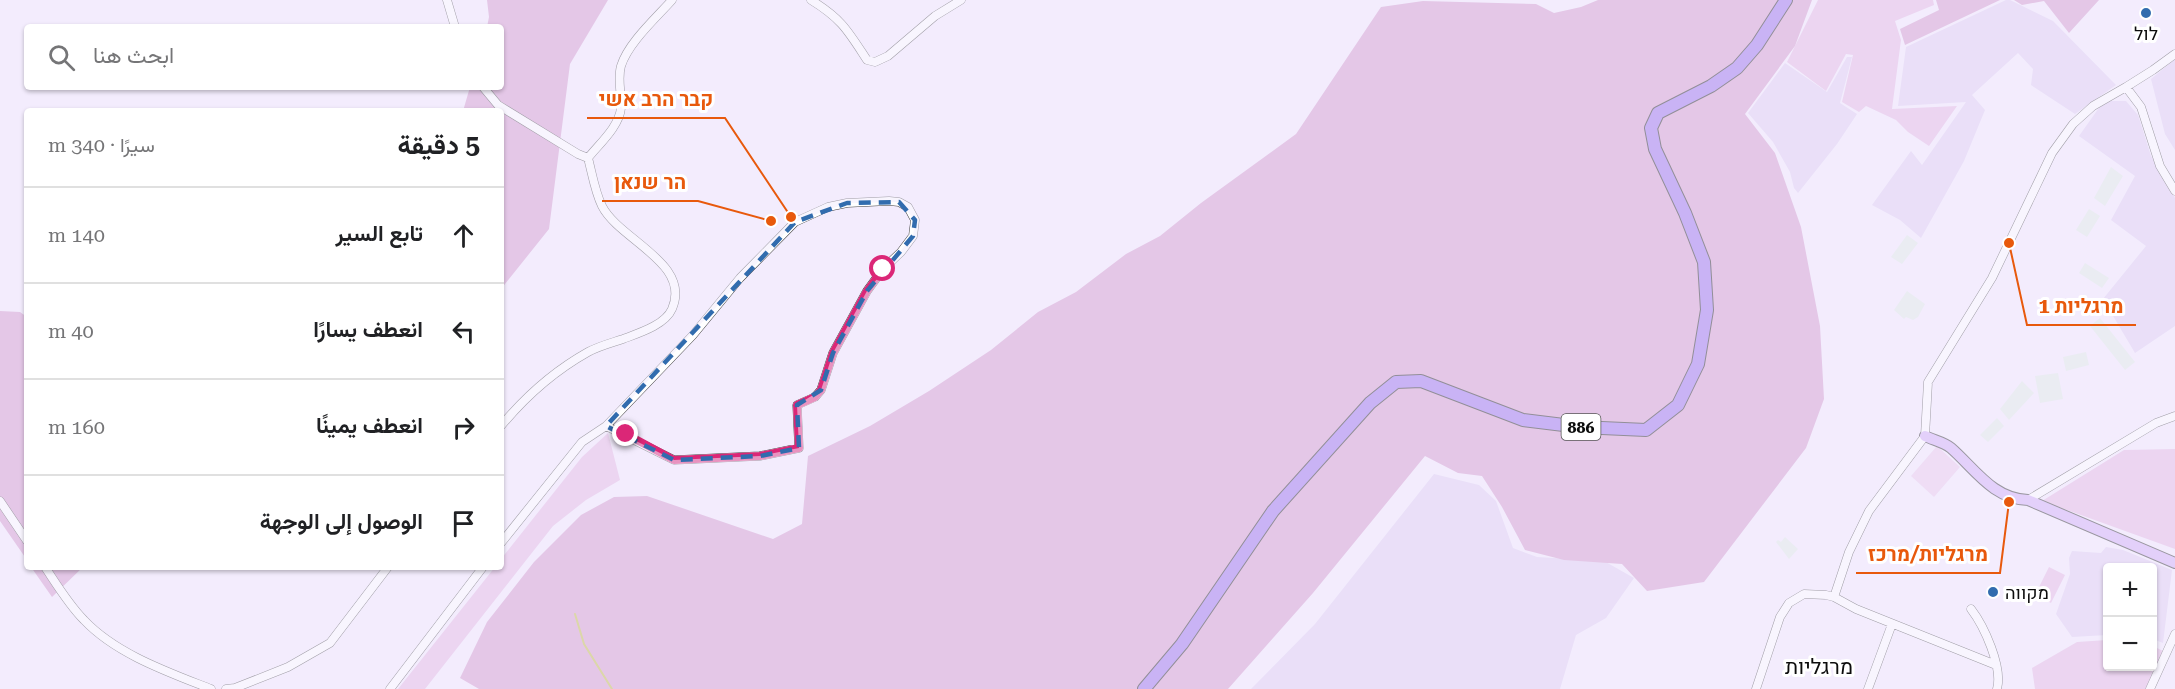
<!DOCTYPE html>
<html lang="ar">
<meta charset="utf-8">
<style>
:root{--surface:#fff;--page:#f2f2f2;--text:#202124;--muted:#757577;--line:#e0e0e0}
body{margin:0;font-family:"Roboto Serif",Vazirmatn,Heebo,serif;background:var(--page);color:var(--text);direction:rtl}
.controls{position:absolute;right:18px;bottom:18px;display:grid;overflow:hidden;border-radius:6px;box-shadow:0 2px 4px #0004}
.controls button{width:54px;height:54px;display:grid;place-items:center;padding:0;border:0;border-bottom:2px solid var(--line);background:var(--surface);color:var(--text);font:30px sans-serif}
.stop{position:absolute;width:18px;height:18px;margin:-14px;border:4px solid #db2777;border-radius:50%;background:#fff}
.stop.end{background:#db2777;border-color:#fff;box-shadow:0 2px 6px #0008}
.list{margin:0;padding:0;list-style:none}
h2{display:flex;justify-content:space-between;align-items:center;height:78px;margin:0;padding:0 24px;font-size:26px}
h2 small{font-size:20px;font-weight:400;color:var(--muted)}
.list li{display:grid;grid-template-columns:39px 1fr auto;gap:18px;align-items:center;box-sizing:border-box;height:96px;padding:0 24px;border-top:2px solid var(--line)}
.list b{display:block;font-size:22px;white-space:nowrap}
.list em{font-size:20px;font-style:normal;color:var(--muted)}
.icon{flex:none;width:33px;height:33px;fill:none;stroke:currentColor;stroke-width:2;stroke-linecap:round;stroke-linejoin:round}
.map{position:relative;flex:none;width:2175px;height:689px;overflow:hidden;direction:ltr}
.search{position:absolute;background:var(--surface);box-shadow:0 2px 4px #0004;left:24px;top:24px;width:480px;height:66px;display:flex;align-items:center;gap:15px;box-sizing:border-box;padding:0 21px;border-radius:6px;color:var(--muted);font-size:22px}
.panel{position:absolute;background:var(--surface);box-shadow:0 2px 4px #0004;left:24px;top:108px;width:480px;height:462px;border-radius:6px;direction:rtl}
.map>svg:first-child{display:block}
.industrial{fill:#e0eae5}
.farmland{fill:#dfcff1}
.green{fill:#e4b9e2}
.forest{fill:#d39acc}
.pitch{fill:#eacaec}
.lines{fill:none;stroke-linecap:round;stroke-linejoin:round}
.stream{stroke:#c0bd43;stroke-width:2}
.street-casing{stroke:#3f3f3f;stroke-width:9}
.secondary-casing{stroke:#2e2e2e;stroke-width:12}
.primary-casing{stroke:#1d1d1d;stroke-width:14}
.street{stroke:#fff;stroke-width:8}
.secondary{stroke:#d0adf7;stroke-width:10}
.primary{stroke:#986eec;stroke-width:12}
.route{stroke:#db2777;stroke-width:8}
.marked{fill:none;stroke:#316cae;stroke-width:4.5;stroke-dasharray:12 8;stroke-linejoin:round}
.poi-dot{fill:#316cae;stroke:#fff;stroke-width:2}
.labels{text-anchor:middle;dominant-baseline:central;stroke-width:6;stroke-linejoin:round;paint-order:stroke}
.shield{fill:#fff;stroke:#555;stroke-width:1.5}
.shield-label{font-size:16px;font-weight:bold;fill:#0c0c0c}
.poi-label{font-size:18px;fill:#0c0c0c;stroke:#fff}
.quarter-label{font-size:21px;fill:#0c0c0c;stroke:#fff}
.leader{fill:none;stroke:#e8590c;stroke-width:2}
.callout-dot{fill:#e8590c;stroke:#fff;stroke-width:2}
.callout-label{font-size:20px;text-anchor:middle;font-weight:bold;fill:#e8590c;stroke:#fff;stroke-width:6;stroke-linejoin:round;paint-order:stroke}
</style>
<div class="map">
<svg width="2175" height="689" viewBox="0 0 2175 689">
<rect width="100%" height="100%" fill="#f3ecfd"/>
<!-- industrial -->
<path class="industrial" d="M2111 167 2123 176 2105 206 2094 198Z
M2089 209 2100 216 2087 237 2076 230Z
M1907 235 1918 243 1902 264 1891 257Z
M2085 263 2109 278 2102 288 2079 273Z
M1907 291 1925 304 1918 317 1913 320 1906 317 1904 319 1894 310Z
M2100 318 2135 362 2125 370 2090 326Z
M2086 352 2089 365 2066 371 2063 357Z
M2058 373 2063 399 2040 403 2035 376Z
M2022 381 2034 393 2009 420 2000 409Z
M1997 418 2004 426 1988 442 1980 435Z
M1785 537 1798 549 1789 559 1776 542 1778 540 1781 542Z"/>
<!-- farmland -->
<path class="farmland" d="M2006 0H2010L2053 21 2116 85 2075 114 2031 85 2033 69 2018 53 1972 95 1985 110 1964 161 1921 238 1900 220 1872 205 1911 151 1922 165 1966 102 1898 106 1906 47Z
M1847 57H1852L1840 103 1857 114 1837 144 1798 193 1794 188 1790 172 1773 142 1748 113 1785 63 1827 92Z
M2175 59V150L2165 134 2151 79Z
M2110 101H2126L2138 115 2151 156 2175 198V326L2135 353 2103 299 2146 246 2111 220 2135 176 2079 136 2101 105Z
M1434 474 1479 485 1496 501 1513 548 1537 557 1604 561 1634 578 1606 618 1576 635 1560 689H1251L1315 624Z
M2106 547 2123 550 2172 570 2163 643 2153 639 2152 568H2108L2107 635 2072 637 2056 614 2070 574 2069 558 2072 551 2101 553Z"/>
<!-- green -->
<path class="green" d="M1818 0H1933L1934 5 1895 21 1901 40 1892 109 1957 106 1929 146 1908 132 1896 120 1866 106 1859 112 1842 102 1853 55 1846 54 1826 91 1787 62Z
M608 433 620 480 586 500 553 526 425 689H398L495 567H501V559L582 457Z
M2175 449V549L2042 501 2124 450Z
M2049 567 2065 575 2051 603 2035 595Z
M2107 640 2108 666H2152L2153 646 2163 651 2151 682 2146 689H2035L2032 668 2077 642Z"/>
<!-- forest -->
<path class="forest" d="M487 0H608L570 64 549 229 501 289V111H463L470 87H501V27H487L489 17Z
M1598 0H1812L1795 46 1745 114 1775 153 1801 227 1820 326 1824 399 1806 448 1704 582 1647 591 1622 564 1564 560 1525 550 1502 507 1482 476 1458 473 1425 456 1313 593 1228 689H479L460 678 487 622 534 562 581 515 614 497 647 496 773 539 802 524 808 456 870 426 929 391 991 350 1038 312 1076 292 1126 254 1160 236 1201 203 1296 134 1381 7 1423 1 1536 4 1554 13 1581 7Z
M1936 0H2000L1905 45 1900 29 1939 10Z
M2014 0H2099L2069 33 2044 1 2022 5Z
M0 311 20 312 27 317V560L0 521Z
M31 567H83L52 597Z"/>
<!-- pitch -->
<path class="pitch" d="M1937 446 1960 467 1934 497 1911 476Z"/>
<g class="lines">
<!-- stream -->
<path class="stream" d="M575 614 584 644 612 689"/>
<defs>
<path id="street" d="M447 0 455 27
M811 0C842 19 848 31 867 60L875 62 888 56 935 16 961 0
M483 87 498 105 578 154 588 158
M2126 87 2153 70 2175 54
M889 201 899 202 908 207 915 220 913 236 901 252 883 269 867 291 833 353 821 390 815 397 797 405 799 448 760 456 674 460 606 426 693 335 740 278 795 222 828 207 847 203Z
M501 426C525 397 556 370 588 352 599 346 611 343 623 339 639 333 665 325 672 309 692 263 619 240 602 206 595 192 592 173 588 158 599 144 619 127 621 108 622 94 617 80 621 66 628 43 656 18 672 0
M2028 500 2156 423 2175 416
M0 501 27 541
M501 543 582 442 606 426
M45 567C57 585 69 605 84 620 116 654 168 672 211 689
M1834 597 1849 552 1869 511 1925 436 1928 382 1992 278 2052 153 2073 124 2093 106 2126 87 2141 107 2160 166 2175 191
M1971 609C1984 626 2003 667 1997 689
M226 689 235 688 288 667 330 643 388 567
M390 689 483 567
M1756 689 1780 617 1789 603 1804 594 1826 595 1834 597 1856 609 1996 665
M1868 689 1892 624
M2150 689 2175 634"/>
<path id="secondary" d="M1925 436C1933 440 1944 442 1951 448 1975 469 1993 499 2028 500L2175 563"/>
<path id="primary" d="M1144 689 1182 644 1273 511 1370 403 1396 382 1421 381 1523 420 1580 427 1646 430 1678 405 1698 364 1707 310 1704 262 1685 213 1655 149 1651 128 1658 113 1711 86 1737 68 1757 45 1786 0"/>
</defs>
<!-- street casing -->
<use href="#street" class="street-casing"/>
<!-- secondary casing -->
<use href="#secondary" class="secondary-casing"/>
<!-- primary casing -->
<use href="#primary" class="primary-casing"/>
<!-- street -->
<use href="#street" class="street"/>
<!-- secondary -->
<use href="#secondary" class="secondary"/>
<!-- primary -->
<use href="#primary" class="primary"/>
</g>
<g class="lines">
<!-- route -->
<path class="route" d="M626 434 674 460 760 456 799 448 797 405 815 397 821 390 833 353 867 291 883 269"/>
</g>
<!-- marked area -->
<path d="M0 0H2175V689H0ZM899 202 915 220 913 236 867 291 833 353 821 390 797 405 799 448 760 456 674 460 606 426 795 222 847 203Z" fill="#f3ecfd" fill-opacity=".55" fill-rule="evenodd"/>
<path class="marked" d="M899 202 915 220 913 236 867 291 833 353 821 390 797 405 799 448 760 456 674 460 606 426 795 222 847 203Z"/>
<!-- markers -->
<g class="poi-dot">
<circle cx="2146" cy="13" r="6"/>
<circle cx="1993" cy="592" r="6"/>
</g>
<g class="labels">
<!-- shield labels -->
<rect class="shield" x="1561.5" y="414" width="39" height="26" rx="4.5"/>
<g class="shield-label">
<text x="1581" y="427">886</text>
</g>
<!-- poi labels -->
<g class="poi-label">
<text x="2146" y="33">לול</text>
<text x="2005" y="592" text-anchor="start">מקווה</text>
</g>
<!-- quarter labels -->
<g class="quarter-label">
<text x="1819" y="667">מרגליות</text>
</g>
</g>
<!-- callouts -->
<path class="leader" d="M791 217L725 118H587M771 221L698 201H602M2009 243L2027 325H2136M2009 502L2000 573H1856"/>
<g class="callout-dot">
<circle cx="791" cy="217" r="6"/>
<circle cx="771" cy="221" r="6"/>
<circle cx="2009" cy="243" r="6"/>
<circle cx="2009" cy="502" r="6"/>
</g>
<g class="callout-label">
<text x="656" y="106">קבר הרב אשי</text>
<text x="650" y="189">הר שנאן</text>
<text x="2081" y="313">מרגליות 1</text>
<text x="1928" y="561">מרגליות/מרכז</text>
</g>
</svg>
<div class="controls">
<button>+</button>
<button>−</button>
</div>
<div class="stop" style="left:883px;top:269px"></div>
<div class="stop end" style="left:626px;top:434px"></div>
<div class="search"><svg class="icon" aria-label="search" viewBox="0 0 24 24"><circle cx="10" cy="10" r="6"/><path d="M15 15l6 6"/></svg>ابحث هنا</div>
<section class="panel">
<h2>5 دقيقة<small>سيرًا · 340 m</small></h2>
<ul class="list">
<li><svg class="icon" aria-label="ahead" viewBox="0 0 24 24"><path d="M12 20V5M6 11l6-6 6 6"/></svg><div><b>تابع السير</b></div><em>140 m</em></li>
<li><svg class="icon" aria-label="left" viewBox="0 0 24 24"><path d="M17 20v-9H6M10 6l-5 5 5 5"/></svg><div><b>انعطف يسارًا</b></div><em>40 m</em></li>
<li><svg class="icon" aria-label="right" viewBox="0 0 24 24"><path d="M7 20v-9h11M14 6l5 5-5 5"/></svg><div><b>انعطف يمينًا</b></div><em>160 m</em></li>
<li><svg class="icon" aria-label="arrive" viewBox="0 0 24 24"><path d="M6 21V4h12l-3 4 3 4H6"/></svg><div><b>الوصول إلى الوجهة</b></div></li>
</ul>
</section>
</div>
